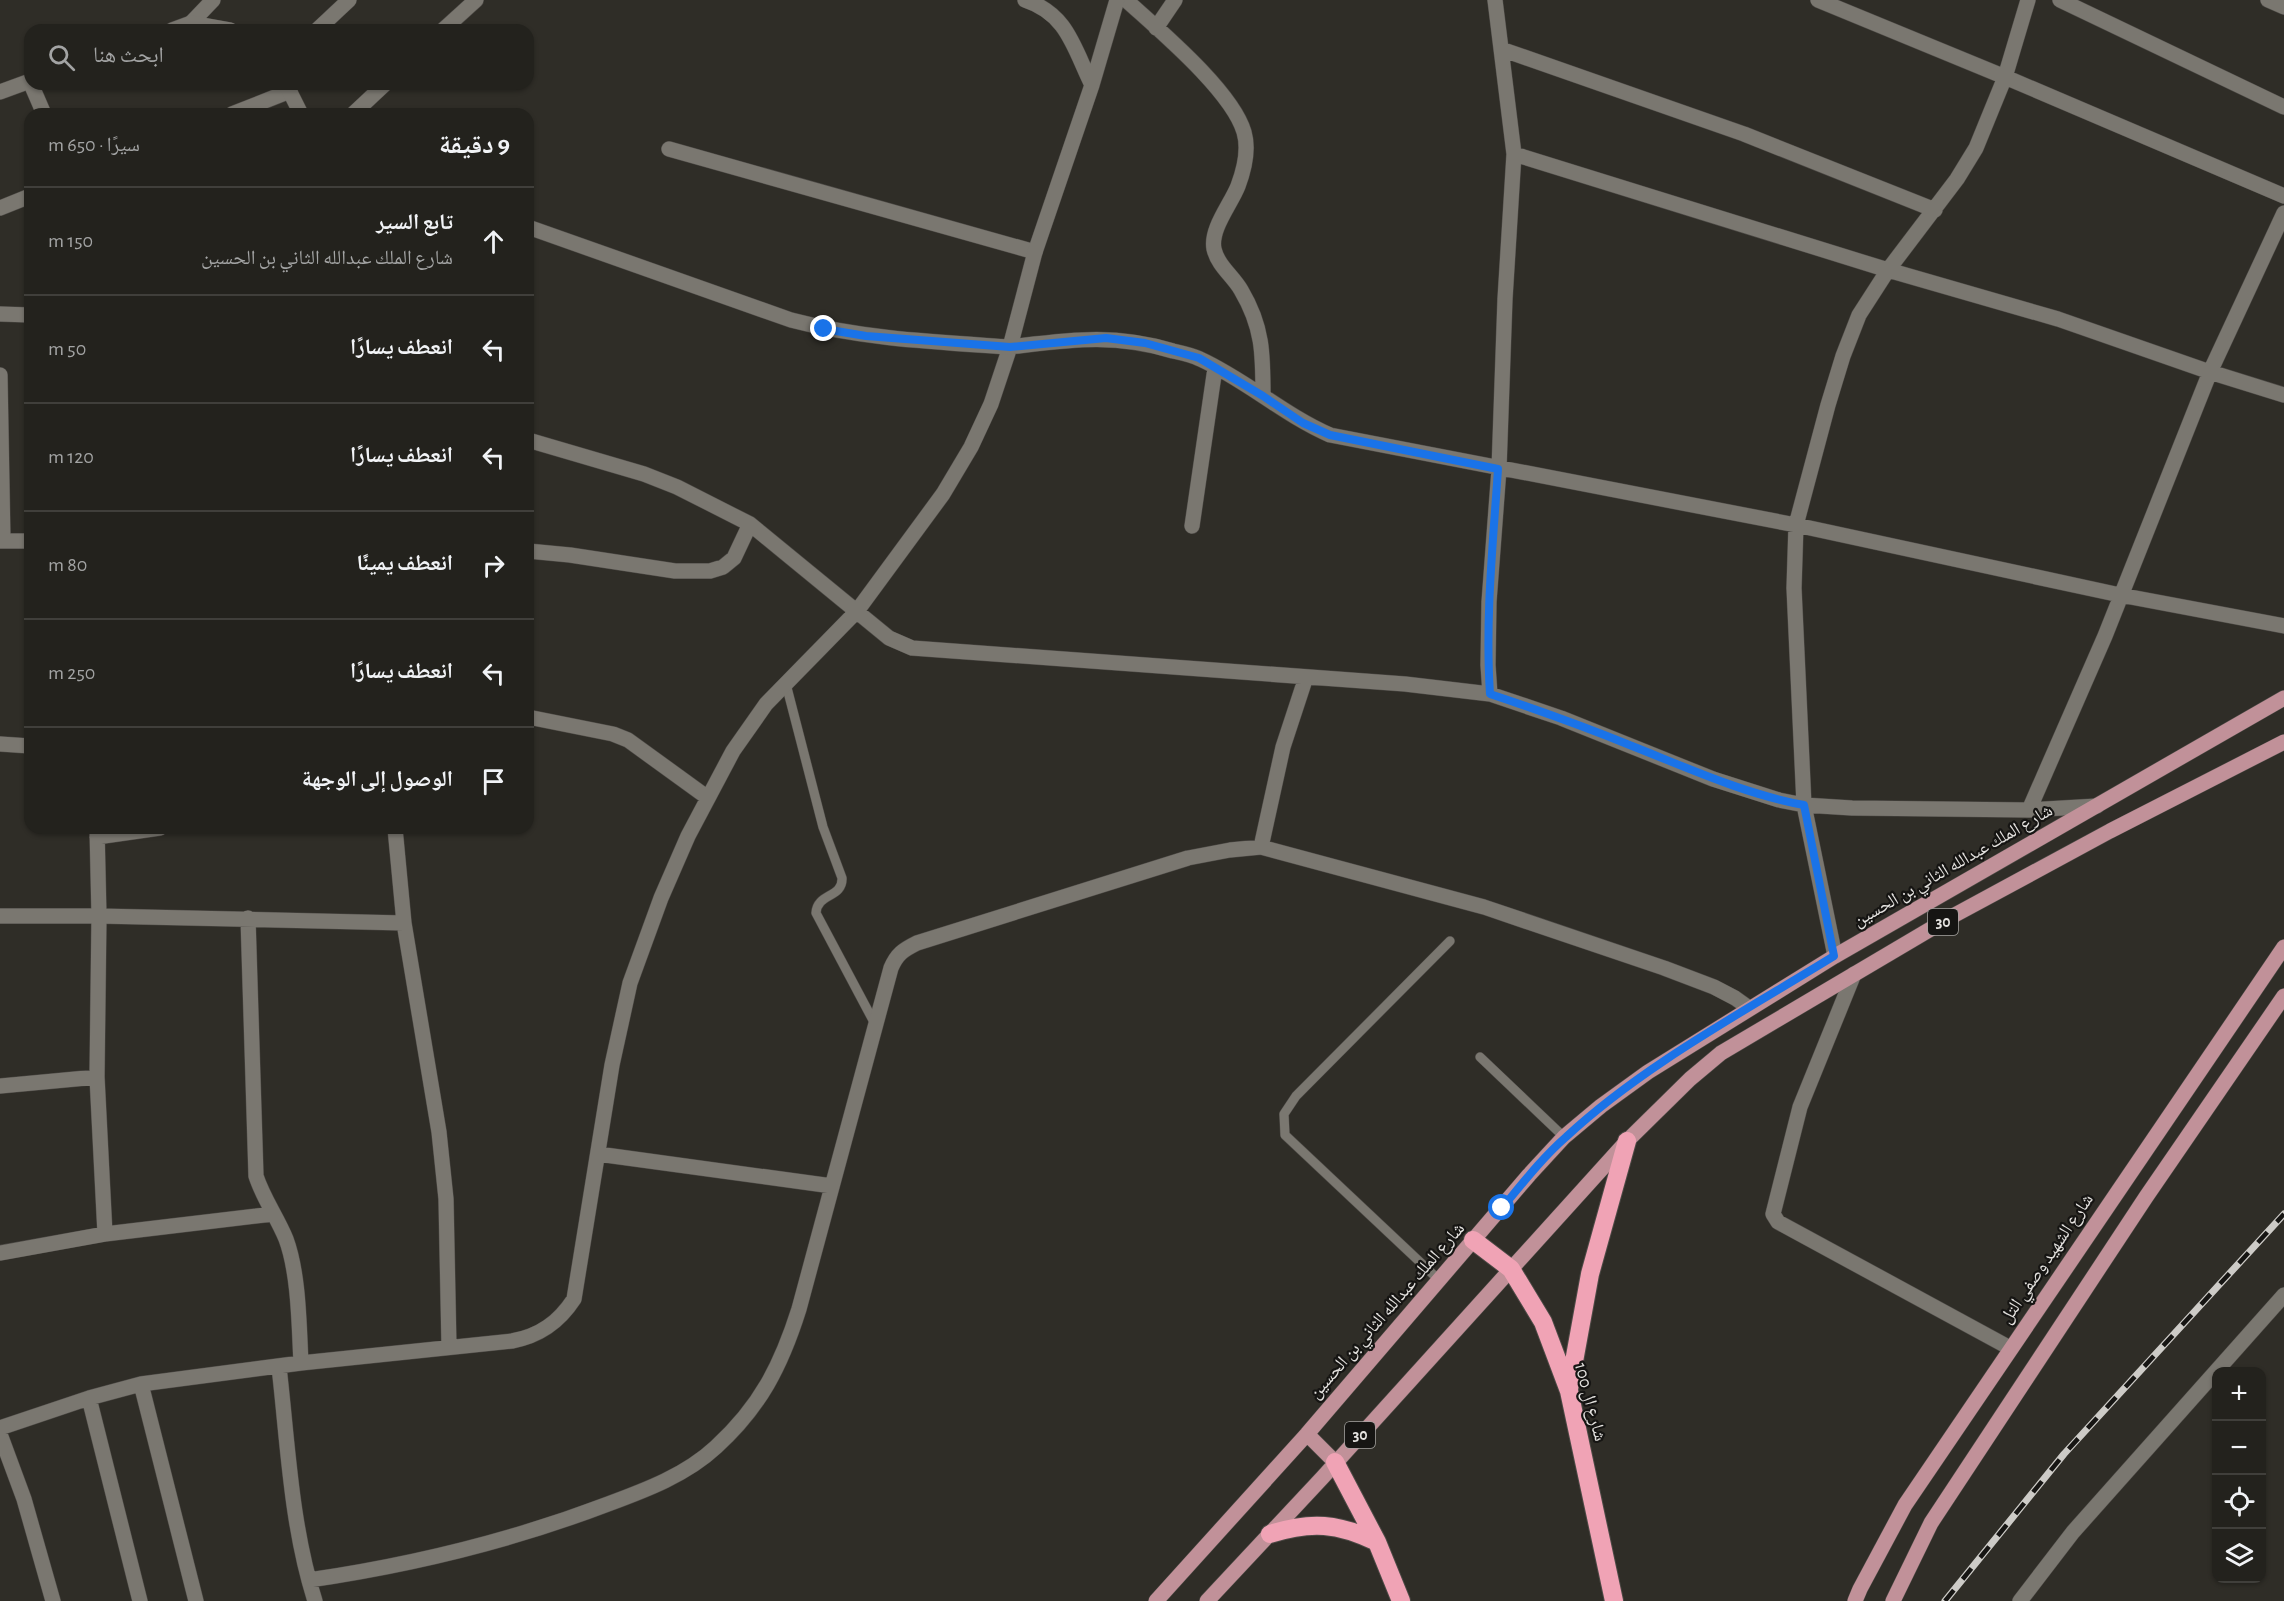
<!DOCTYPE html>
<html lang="ar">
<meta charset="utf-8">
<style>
:root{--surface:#23221d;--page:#2f2f2a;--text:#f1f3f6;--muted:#a3a4a4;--line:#403f3b}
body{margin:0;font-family:"Alegreya Sans","Noto Naskh Arabic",sans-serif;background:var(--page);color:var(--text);direction:rtl}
.controls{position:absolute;right:18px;bottom:18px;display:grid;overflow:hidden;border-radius:12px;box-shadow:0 2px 4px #0004}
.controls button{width:54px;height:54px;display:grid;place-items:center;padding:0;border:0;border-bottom:2px solid var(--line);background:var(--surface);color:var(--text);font:30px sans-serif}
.stop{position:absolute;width:18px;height:18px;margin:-14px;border:4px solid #1a73e8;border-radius:50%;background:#fff}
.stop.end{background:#1a73e8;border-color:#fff;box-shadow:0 2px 6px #0008}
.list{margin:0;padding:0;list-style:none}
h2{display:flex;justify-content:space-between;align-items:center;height:78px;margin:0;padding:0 24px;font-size:26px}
h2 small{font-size:20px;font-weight:400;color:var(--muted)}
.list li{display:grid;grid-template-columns:39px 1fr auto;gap:18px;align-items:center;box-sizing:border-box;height:108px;padding:0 24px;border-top:2px solid var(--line)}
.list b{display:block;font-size:22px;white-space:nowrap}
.list p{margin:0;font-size:20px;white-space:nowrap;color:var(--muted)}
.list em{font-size:20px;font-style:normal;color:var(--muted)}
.icon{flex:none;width:33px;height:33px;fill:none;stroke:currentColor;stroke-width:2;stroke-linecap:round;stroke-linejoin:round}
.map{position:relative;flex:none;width:2284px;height:1601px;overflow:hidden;direction:ltr}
.search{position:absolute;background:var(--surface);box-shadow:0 2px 4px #0004;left:24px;top:24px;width:510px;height:66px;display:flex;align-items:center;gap:15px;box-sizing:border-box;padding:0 21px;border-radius:18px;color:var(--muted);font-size:22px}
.panel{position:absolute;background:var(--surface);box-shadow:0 2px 4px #0004;left:24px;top:108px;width:510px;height:726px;border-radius:18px;direction:rtl}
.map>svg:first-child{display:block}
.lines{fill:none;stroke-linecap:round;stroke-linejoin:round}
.lane-casing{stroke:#4d4a46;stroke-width:10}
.street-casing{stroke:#4d4a46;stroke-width:16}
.secondary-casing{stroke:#4d4a46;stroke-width:16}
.primary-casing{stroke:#4d4a46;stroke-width:16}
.highway-casing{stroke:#4d4a46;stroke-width:20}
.lane{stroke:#7a7770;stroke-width:9}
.street{stroke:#7a7770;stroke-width:15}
.secondary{stroke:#7a7770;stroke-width:15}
.primary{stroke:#c19199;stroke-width:15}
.highway{stroke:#f0a3b5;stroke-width:18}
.rail-casing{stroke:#cdcbc7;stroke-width:7}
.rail{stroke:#161513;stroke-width:4.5;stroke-dasharray:14;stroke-linecap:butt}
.route{stroke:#1a73e8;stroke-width:8}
.labels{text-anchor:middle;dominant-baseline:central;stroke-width:4.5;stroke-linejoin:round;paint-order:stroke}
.shield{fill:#161513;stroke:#a6a4a2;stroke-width:1.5}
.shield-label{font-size:16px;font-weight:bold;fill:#e4e2df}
.street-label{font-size:18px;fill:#e4e2df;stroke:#161513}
</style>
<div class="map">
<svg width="2284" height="1601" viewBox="0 0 2284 1601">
<rect width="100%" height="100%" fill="#2f2d27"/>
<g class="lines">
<defs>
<path id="lane" d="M786 684 823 827 842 878C843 898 817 893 816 913L875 1024
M1480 1057 1564 1137
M1438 1279 1285 1135 1284 1114 1296 1096 1450 941"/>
<path id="street" d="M1126 0C1159 30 1232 91 1244 132 1249 149 1244 170 1238 186 1231 204 1210 229 1214 249 1218 266 1233 276 1241 290 1263 327 1263 354 1263 396
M1818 0 2005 77 2284 196
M2060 0 2284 107
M2268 0 2284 7
M191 23 213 0
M1156 28 1175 0
M317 30 349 0
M443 30 476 0
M1501 49 1744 134 1935 210
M31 84 44 114
M232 114 290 91
M353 114 385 84
M669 149 1035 252
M1514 154 1888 270 2058 319 2210 372 2284 395
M0 208 30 196
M0 314 30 315
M0 375 3 541
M528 440 644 474 677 487 750 524 889 638 912 648 1405 684 1490 694 1561 718 1713 779 1779 800 1804 805 1852 808 2029 810 2097 806
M1192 526 1215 368
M0 541H30
M528 551 570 555 675 571H710L723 567 734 558 750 524
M1490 694 1488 665 1489 602 1499 469 1505 299 1514 154 1495 0
M528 717 613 734 628 740 708 798
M0 744 30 746
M2029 810 2105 636 2210 372 2284 213
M97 828 99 916 97 1077 105 1234
M395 828 404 923 439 1132 446 1199 449 1347
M97 837 160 828
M1261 847 1283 747 1306 677
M0 916H99L404 923
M248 918 256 1176C263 1198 277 1217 286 1239 299 1274 299 1326 301 1363
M1835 956 1804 805 1794 588 1796 525 1828 405 1843 356 1859 315 1888 270 1957 179 1976 148 2005 77 2028 0
M1854 974 1800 1107 1773 1214 1778 1222 2010 1348
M0 1086 97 1077
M598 1154 832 1186
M0 1253 105 1234 273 1214
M279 1367C288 1445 291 1526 315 1601
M141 1384 196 1601
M89 1398 140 1601
M0 1428 89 1398 141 1384 301 1363 512 1341C540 1336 559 1322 574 1299L612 1065 630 983 661 898 688 836 733 751 766 704 857 611 943 494 971 447 991 404 1010 347C1070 340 1113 333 1173 351 1182 353 1192 355 1200 359 1246 380 1284 415 1330 435L1796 525 2120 595 2284 626
M0 1434 24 1499 53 1601
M309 1580C412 1565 511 1541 608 1504 646 1490 686 1475 716 1447 760 1407 781 1366 799 1309L891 968C897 954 903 950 917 943L1188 858 1230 850 1261 847 1484 907 1664 968 1714 987 1735 998 1749 1008
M2020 1601 2073 1532 2284 1295"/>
<path id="secondary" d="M1025 0C1068 14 1074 49 1092 85
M172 30 191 23 230 30
M286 84 301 114
M0 92 30 81
M528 227 791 320C863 339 936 342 1010 347L1035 252 1092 85 1117 0"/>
<path id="primary" d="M1307 1434 1335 1462
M1156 1601 1307 1434 1529 1175 1564 1137 1601 1106 1648 1072 1835 956 2284 698
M1207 1601 1322 1478 1627 1141 1690 1079 1721 1053 1951 917 2110 831 2284 742
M1855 1601 1860 1589 1905 1505 2284 947
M1893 1601 1931 1523 2146 1197 2284 996"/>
<path id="highway" d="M1473 1240 1511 1269 1543 1322 1569 1391 1614 1601
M1569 1389 1590 1274 1627 1141
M1335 1462 1377 1542 1401 1601
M1270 1534C1311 1521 1338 1523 1377 1542"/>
</defs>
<!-- lane casing -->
<use href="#lane" class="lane-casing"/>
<!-- street casing -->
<use href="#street" class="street-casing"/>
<!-- secondary casing -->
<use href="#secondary" class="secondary-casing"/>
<!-- primary casing -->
<use href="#primary" class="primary-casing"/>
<!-- highway casing -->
<use href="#highway" class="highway-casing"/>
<!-- lane -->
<use href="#lane" class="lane"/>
<!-- street -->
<use href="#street" class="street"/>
<!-- secondary -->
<use href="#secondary" class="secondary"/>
<!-- primary -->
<use href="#primary" class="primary"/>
<!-- highway -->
<use href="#highway" class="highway"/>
<defs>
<path id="rail" d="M1945 1601 2064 1454 2284 1214"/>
</defs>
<!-- rail casing -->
<use href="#rail" class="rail-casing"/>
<!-- rail -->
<use href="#rail" class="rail"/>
</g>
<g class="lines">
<!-- route -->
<path class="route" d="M824 329 866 336 1010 347 1106 338 1145 343 1199 358 1263 396 1303 423 1330 435 1498 469C1493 544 1485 619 1490 694 1538 710 1585 727 1632 746 1688 768 1744 794 1804 805L1834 956C1745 1011 1642 1066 1566 1137 1542 1158 1522 1184 1502 1208"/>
</g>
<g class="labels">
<!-- shield labels -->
<g class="shield">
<rect x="1928" y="909" width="30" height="26" rx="4.5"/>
<rect x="1345" y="1422" width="30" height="26" rx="4.5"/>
</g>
<g class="shield-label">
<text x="1943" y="922">30</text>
<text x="1360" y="1435">30</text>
</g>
<!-- street labels -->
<g class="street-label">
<text transform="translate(1953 866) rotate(-30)">شارع الملك عبدالله الثاني بن الحسين</text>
<text transform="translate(2047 1259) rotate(-56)">شارع الشهيد وصفي التل</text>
<text transform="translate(1387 1311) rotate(-49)">شارع الملك عبدالله الثاني بن الحسين</text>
<text transform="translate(1590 1402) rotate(75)">شارع ال 100</text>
</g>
</g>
</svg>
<div class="controls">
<button>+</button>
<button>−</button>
<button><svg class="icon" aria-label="locate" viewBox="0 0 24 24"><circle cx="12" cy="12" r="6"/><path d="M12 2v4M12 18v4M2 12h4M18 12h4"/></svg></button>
<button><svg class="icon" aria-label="layers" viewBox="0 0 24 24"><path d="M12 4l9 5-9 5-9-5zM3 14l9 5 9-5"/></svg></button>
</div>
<div class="stop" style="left:1502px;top:1208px"></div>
<div class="stop end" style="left:824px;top:329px"></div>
<div class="search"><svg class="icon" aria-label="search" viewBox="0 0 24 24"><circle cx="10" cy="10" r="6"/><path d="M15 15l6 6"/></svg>ابحث هنا</div>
<section class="panel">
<h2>9 دقيقة<small>سيرًا · 650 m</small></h2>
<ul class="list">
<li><svg class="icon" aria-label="ahead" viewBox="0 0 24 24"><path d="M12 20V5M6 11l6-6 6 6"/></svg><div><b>تابع السير</b><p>شارع الملك عبدالله الثاني بن الحسين</p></div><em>150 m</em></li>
<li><svg class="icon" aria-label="left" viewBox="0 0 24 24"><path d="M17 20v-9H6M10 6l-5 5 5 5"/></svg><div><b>انعطف يسارًا</b></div><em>50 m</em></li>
<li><svg class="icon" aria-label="left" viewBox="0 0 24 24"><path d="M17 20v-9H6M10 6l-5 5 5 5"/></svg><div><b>انعطف يسارًا</b></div><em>120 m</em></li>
<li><svg class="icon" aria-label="right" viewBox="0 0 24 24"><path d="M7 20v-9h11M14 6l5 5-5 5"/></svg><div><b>انعطف يمينًا</b></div><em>80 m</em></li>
<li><svg class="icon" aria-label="left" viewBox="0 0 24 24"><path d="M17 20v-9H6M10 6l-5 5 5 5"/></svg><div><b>انعطف يسارًا</b></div><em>250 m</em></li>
<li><svg class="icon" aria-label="arrive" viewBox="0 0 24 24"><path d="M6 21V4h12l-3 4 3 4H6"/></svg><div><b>الوصول إلى الوجهة</b></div></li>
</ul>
</section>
</div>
